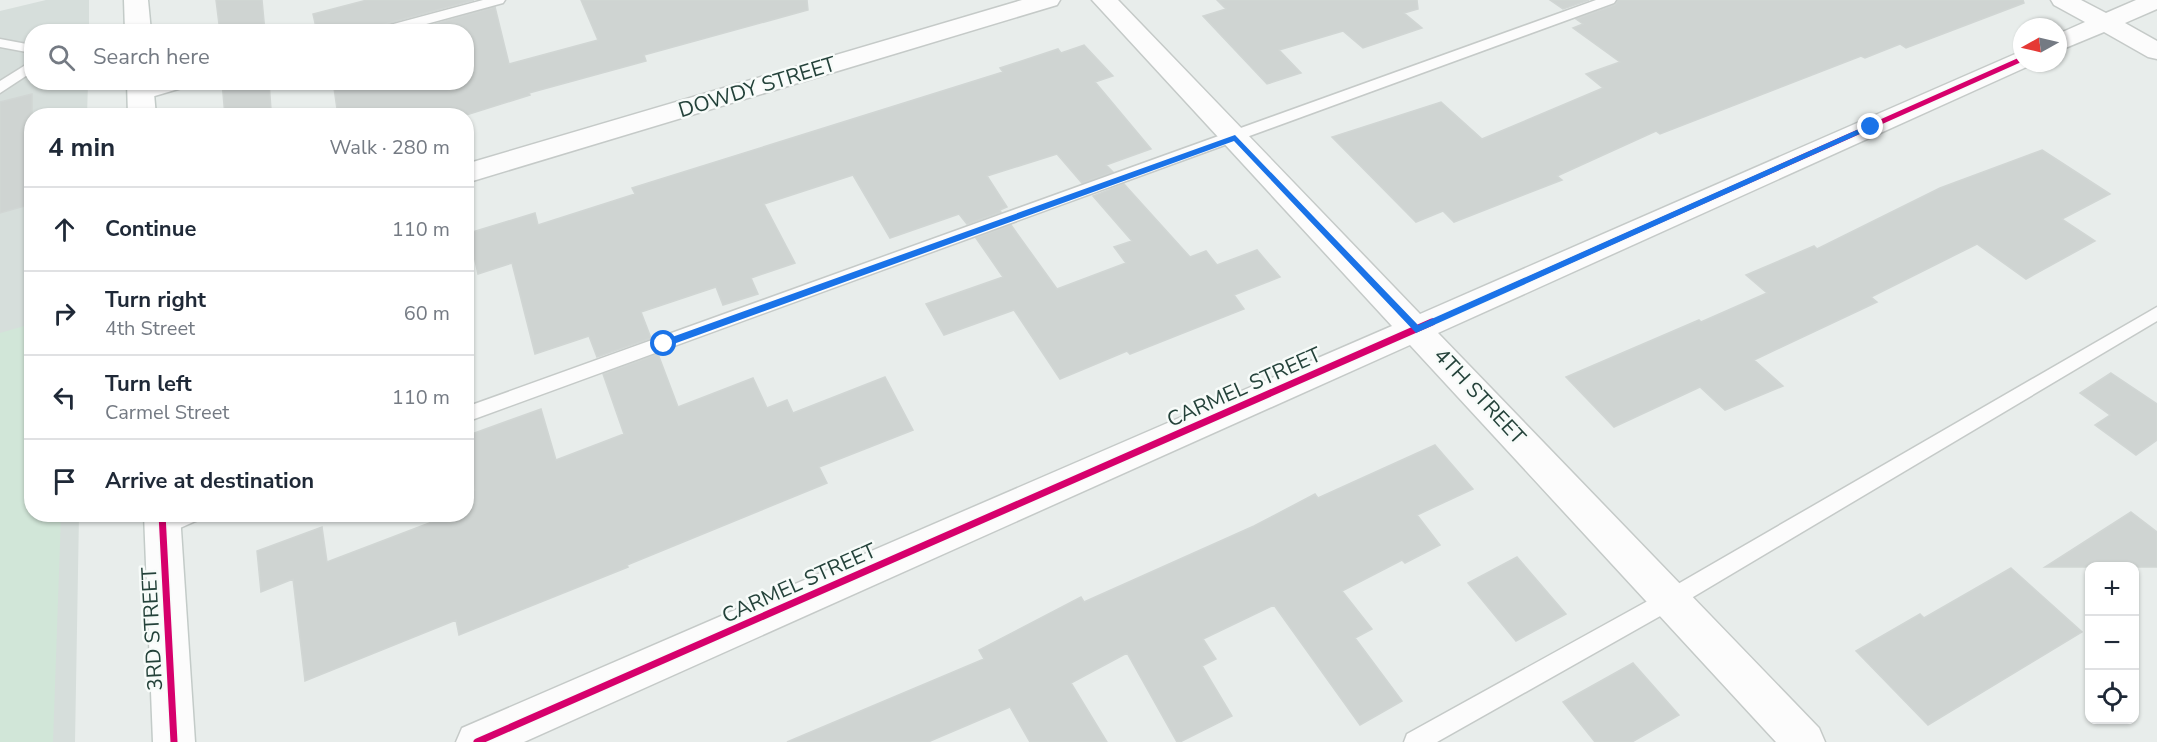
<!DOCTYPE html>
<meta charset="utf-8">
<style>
:root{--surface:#fff;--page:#f6f6f7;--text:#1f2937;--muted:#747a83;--line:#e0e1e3}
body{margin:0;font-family:"Nunito Sans",sans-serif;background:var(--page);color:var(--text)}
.controls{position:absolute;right:18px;bottom:18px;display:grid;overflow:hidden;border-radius:12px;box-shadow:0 2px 4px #0004}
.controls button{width:54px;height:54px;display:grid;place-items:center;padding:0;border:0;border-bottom:2px solid var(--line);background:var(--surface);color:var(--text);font:30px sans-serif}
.compass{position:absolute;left:2013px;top:18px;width:54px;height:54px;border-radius:50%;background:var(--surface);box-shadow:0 2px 4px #0004;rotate:262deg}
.stop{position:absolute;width:18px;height:18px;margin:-14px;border:4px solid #1a73e8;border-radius:50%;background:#fff}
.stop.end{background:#1a73e8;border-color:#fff;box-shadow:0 2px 6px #0008}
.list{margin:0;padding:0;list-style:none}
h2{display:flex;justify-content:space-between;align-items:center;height:78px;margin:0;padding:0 24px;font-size:26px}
h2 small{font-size:20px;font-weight:400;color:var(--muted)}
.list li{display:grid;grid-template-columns:39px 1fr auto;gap:18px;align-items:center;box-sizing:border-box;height:84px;padding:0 24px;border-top:2px solid var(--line)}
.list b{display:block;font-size:22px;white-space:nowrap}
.list p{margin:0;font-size:20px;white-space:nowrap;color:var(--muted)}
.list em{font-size:20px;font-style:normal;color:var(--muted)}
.icon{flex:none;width:33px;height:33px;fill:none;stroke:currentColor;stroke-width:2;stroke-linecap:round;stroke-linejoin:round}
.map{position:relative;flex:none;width:2157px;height:742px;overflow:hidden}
.search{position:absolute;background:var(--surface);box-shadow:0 2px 4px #0004;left:24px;top:24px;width:450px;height:66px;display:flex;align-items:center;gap:15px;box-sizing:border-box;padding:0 21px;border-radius:24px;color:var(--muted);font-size:22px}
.panel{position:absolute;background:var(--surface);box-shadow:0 2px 4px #0004;left:24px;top:108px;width:450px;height:414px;border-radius:24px}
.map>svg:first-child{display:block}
.built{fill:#d6dedb}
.green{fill:#d1e6d8}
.building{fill:#cfd4d2;stroke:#d1d6d4;stroke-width:1.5}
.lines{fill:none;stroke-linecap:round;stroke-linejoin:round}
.lane-casing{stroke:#c5cac8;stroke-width:3}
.street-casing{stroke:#c5cac8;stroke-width:3}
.secondary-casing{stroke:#c3cbc8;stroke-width:3}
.lane{fill:#fcfcfc;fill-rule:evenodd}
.street{fill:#fcfcfc;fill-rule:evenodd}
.secondary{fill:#fcfcfc;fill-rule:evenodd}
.cycleway-far1-casing{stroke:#f7fbf9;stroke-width:8}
.cycleway-casing{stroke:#f7fbf9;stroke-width:10}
.cycleway-far1{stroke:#d6006c;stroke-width:5}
.cycleway{stroke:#d6006c;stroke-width:7}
.route{fill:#1a73e8}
.labels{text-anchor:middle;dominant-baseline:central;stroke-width:5;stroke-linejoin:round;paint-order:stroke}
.street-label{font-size:21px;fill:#24423a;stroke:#f7fbf9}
</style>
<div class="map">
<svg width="2157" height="742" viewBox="0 0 2157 742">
<rect width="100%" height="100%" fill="#e8edeb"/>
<!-- built -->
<path class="built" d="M46 0H89V31L32 32V82L88 83 87 115 32 116V514L79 515 75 742H0V11Z"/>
<!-- green -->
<path class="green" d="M31 324 32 514 61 515 53 742H0V333Z"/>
<!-- building -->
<path class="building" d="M216 0H262L265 32H220Z
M367 0H474L374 27 371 32H317L313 14Z
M581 0H807L808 10 644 55 646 61 529 93 530 95 463 116H338L334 88 328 89 326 82H466V32H407L495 7 509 64 598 40Z
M1217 0H1417L1418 9 1404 13 1422 28 1363 48 1343 31 1279 50 1301 73 1267 84 1203 16 1226 9Z
M1550 0H1589L1563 9Z
M1618 0H2023L2024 3 1906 48 1900 44 1865 58 1861 56 1660 134 1656 131 1557 176 1562 180 1454 222 1443 211 1416 222 1332 137 1441 102 1482 139 1603 88 1586 74 1620 62 1573 28 1583 24 1576 19 1615 5Z
M1084 45 1113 76 1095 82 1151 149 1106 165 1113 172 1082 183 1057 154 987 176 1007 207 1000 210 1001 212 967 224 959 214 890 238 853 175 764 204 795 263 751 278 758 294 723 305 716 287 641 312 651 338 597 357 589 336 535 354 512 263 478 274 469 233 535 213 538 225 635 194 632 188 1003 72 1000 68 1058 49 1061 53Z
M222 82H269L271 110 250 116H225Z
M32 94V204L0 213V102Z
M2042 150 2110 194 2062 219 2095 241 2026 279 1977 244 1871 297 1877 302 1754 360 1783 386 1725 410 1700 387 1614 427 1566 377 1699 320 1701 322 1767 293 1746 275 1814 246 1817 249 1940 188Z
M1124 184 1190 257 1206 251 1217 265 1257 250 1280 277 1234 295 1244 309 1130 354 1127 351 1060 379 1014 310 944 335 926 304 1003 277 976 238 1011 225 1057 289 1126 263 1114 247 1132 241 1093 196Z
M658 354 678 407 753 378 767 408 787 400 793 413 885 377 913 430 819 467 827 483 627 565 628 567 459 635 456 620 305 681 293 579 261 592 257 551 322 527 327 562 432 522 430 514H466V494L475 490 466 456V436L541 409 556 460 624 434 603 374Z
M2111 373 2157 404V440L2136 455 2095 425 2110 415 2080 393Z
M1435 445 1473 489 1417 515 1440 545 1405 563 1402 560 1342 591 1372 629 1355 638 1402 701 1360 725 1274 605 1203 639 1216 659 1202 666 1232 716 1180 742H1177L1127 653 1071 683 1107 742H1030L1010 707 928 742H787L984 659 979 650 1081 597 1084 602 1254 526 1315 494 1318 498Z
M2131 512 2157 532V567H2045Z
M1517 557 1566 614 1516 641 1468 583Z
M2011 568 2082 632 1928 725 1856 651 1920 614 1924 618Z
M1633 663 1679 715 1632 742H1595L1563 702Z"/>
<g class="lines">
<defs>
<path id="lane" d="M483 0H505L503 3 397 32H373L375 29Z
M1596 0H1616L1614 3 466 422V407Z
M0 39 32 45V53L0 47Z
M32 61V72L0 93V81Z
M169 82H194L192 85 141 100 134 95 136 92Z
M2157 307V321L1678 606 1437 742H1404L1407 734 1664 592Z
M167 514H201L198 520C185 525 168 536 155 531L152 525 155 519Z"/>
<path id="street" d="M1022 0H1060L1057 5 466 183V164Z
M1092 0H1118L1420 314 2022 51V63H2032L2031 65 1438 333 1819 728 1825 742H1776L1410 345 524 742H456L462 728 1392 326Z
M2051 0H2081L2106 13 2136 0H2157V9L2125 23 2157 41V59L2148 57 2104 32 2058 51V34L2085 22 2054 5Z"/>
<path id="secondary" d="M124 0H148L151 32H125Z
M127 82H153L156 116H128Z
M144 514H180L195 742H153Z"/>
</defs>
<!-- lane casing -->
<use href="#lane" class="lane-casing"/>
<!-- street casing -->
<use href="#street" class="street-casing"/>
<!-- secondary casing -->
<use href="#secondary" class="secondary-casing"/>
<!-- lane -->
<use href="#lane" class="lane"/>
<!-- street -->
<use href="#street" class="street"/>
<!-- secondary -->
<use href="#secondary" class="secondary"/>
<defs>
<path id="cycleway-far1" d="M1428 324 2022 59"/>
<path id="cycleway" d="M162 514 174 742
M477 742 1432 322"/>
</defs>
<!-- cycleway-far1 casing -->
<use href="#cycleway-far1" class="cycleway-far1-casing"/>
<!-- cycleway casing -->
<use href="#cycleway" class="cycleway-casing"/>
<!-- cycleway-far1 -->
<use href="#cycleway-far1" class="cycleway-far1"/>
<!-- cycleway -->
<use href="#cycleway" class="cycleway"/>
</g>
<!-- route -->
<path class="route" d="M1868 125 1875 127 1416 333 1234 141 668 346H661L659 344 661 341 1235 135 1418 325Z"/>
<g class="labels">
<!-- street labels -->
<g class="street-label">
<text transform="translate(757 87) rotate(-17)">DOWDY STREET</text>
<text transform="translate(1244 387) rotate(-24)">CARMEL STREET</text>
<text transform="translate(1480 396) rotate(47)">4TH STREET</text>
<text transform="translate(799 583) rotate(-24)">CARMEL STREET</text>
<text transform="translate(152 629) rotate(-93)">3RD STREET</text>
</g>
</g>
</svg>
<div class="controls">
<button>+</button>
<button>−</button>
<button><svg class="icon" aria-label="locate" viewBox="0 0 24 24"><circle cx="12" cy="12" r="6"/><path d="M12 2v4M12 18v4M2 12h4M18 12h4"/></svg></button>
</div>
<svg class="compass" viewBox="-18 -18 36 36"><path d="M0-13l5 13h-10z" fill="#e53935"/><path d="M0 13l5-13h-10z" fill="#747a83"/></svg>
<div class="stop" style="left:664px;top:344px"></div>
<div class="stop end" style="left:1871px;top:127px"></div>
<div class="search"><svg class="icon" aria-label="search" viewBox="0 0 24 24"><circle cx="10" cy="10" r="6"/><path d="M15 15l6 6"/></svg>Search here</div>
<section class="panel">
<h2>4 min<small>Walk · 280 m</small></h2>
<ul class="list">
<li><svg class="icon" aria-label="ahead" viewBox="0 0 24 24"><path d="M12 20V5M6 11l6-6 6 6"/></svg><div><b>Continue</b></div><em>110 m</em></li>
<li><svg class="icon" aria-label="right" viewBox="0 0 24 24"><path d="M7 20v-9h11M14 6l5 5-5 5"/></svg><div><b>Turn right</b><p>4th Street</p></div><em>60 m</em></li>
<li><svg class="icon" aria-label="left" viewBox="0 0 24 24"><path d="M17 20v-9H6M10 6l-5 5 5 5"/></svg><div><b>Turn left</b><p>Carmel Street</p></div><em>110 m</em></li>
<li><svg class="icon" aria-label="arrive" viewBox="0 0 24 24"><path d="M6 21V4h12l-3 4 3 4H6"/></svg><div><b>Arrive at destination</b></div></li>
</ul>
</section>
</div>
